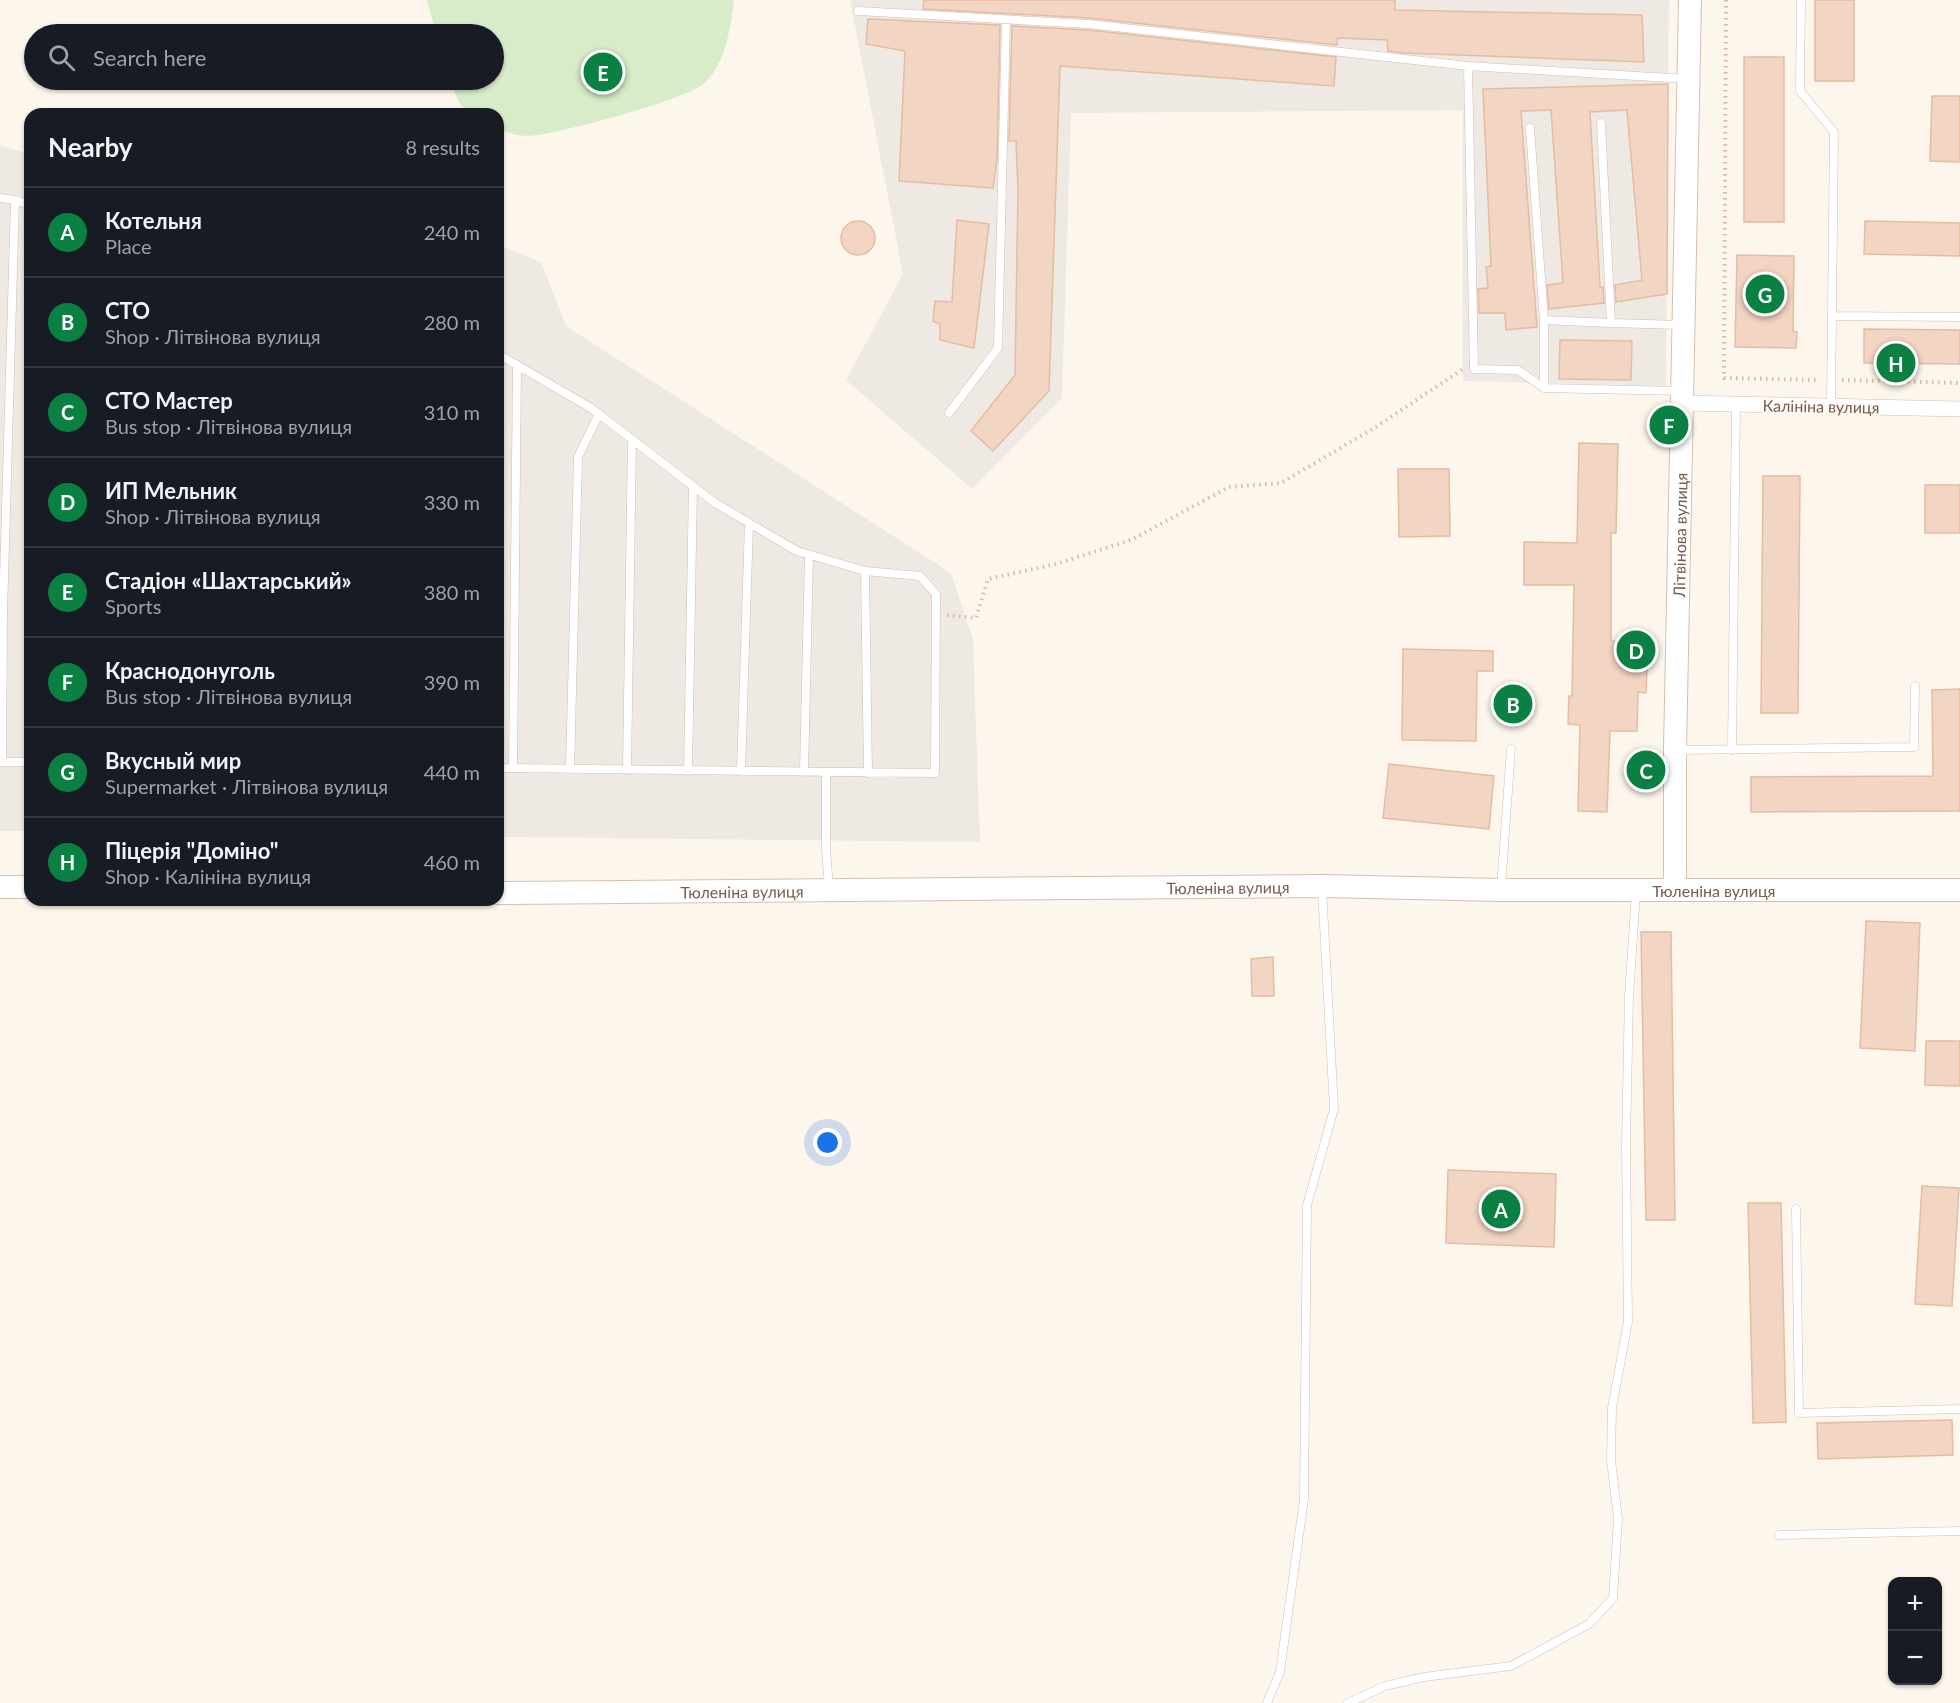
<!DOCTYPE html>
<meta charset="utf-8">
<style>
:root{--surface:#171b24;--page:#242831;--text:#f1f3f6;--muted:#9ea1a6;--line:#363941;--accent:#0b8043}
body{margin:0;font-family:Lato,sans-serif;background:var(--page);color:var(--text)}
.controls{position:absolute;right:18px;bottom:18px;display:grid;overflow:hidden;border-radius:12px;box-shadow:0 2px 4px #0004}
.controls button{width:54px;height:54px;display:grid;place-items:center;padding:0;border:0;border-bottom:2px solid var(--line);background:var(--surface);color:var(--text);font:30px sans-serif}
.you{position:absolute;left:828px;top:1143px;width:21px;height:21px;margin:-15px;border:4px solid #fff;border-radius:50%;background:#1a73e8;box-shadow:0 0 0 9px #1a73e833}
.badge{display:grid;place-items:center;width:39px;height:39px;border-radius:50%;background:var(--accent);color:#fff;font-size:20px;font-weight:700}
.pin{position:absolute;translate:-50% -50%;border:3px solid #fff;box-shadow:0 2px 6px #0006}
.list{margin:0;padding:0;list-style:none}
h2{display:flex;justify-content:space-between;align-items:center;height:78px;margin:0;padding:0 24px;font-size:26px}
h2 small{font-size:20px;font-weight:400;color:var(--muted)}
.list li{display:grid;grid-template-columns:39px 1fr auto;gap:18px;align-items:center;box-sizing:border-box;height:90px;padding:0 24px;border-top:2px solid var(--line)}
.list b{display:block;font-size:22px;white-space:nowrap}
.list p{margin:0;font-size:20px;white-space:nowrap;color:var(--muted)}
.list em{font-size:20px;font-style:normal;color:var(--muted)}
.icon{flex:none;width:33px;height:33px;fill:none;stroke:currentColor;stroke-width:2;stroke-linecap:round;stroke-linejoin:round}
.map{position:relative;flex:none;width:1960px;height:1703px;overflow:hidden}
.search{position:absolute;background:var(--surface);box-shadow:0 2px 4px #0004;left:24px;top:24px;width:480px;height:66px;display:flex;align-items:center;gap:15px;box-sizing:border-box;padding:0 21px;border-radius:33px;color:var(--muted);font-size:22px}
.panel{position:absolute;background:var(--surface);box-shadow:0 2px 4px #0004;left:24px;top:108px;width:480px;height:798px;border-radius:18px}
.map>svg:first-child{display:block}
.industrial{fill:#efe9e4}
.green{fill:#d8ecc9}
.building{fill:#f3d5c3;stroke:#e6bba3;stroke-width:1.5}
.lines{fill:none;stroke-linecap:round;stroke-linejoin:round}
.lane-casing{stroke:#d1beb0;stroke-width:9}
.street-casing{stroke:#d1beb0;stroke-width:16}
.secondary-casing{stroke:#d6c0b0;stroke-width:24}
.path{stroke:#d9b8a5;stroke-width:4;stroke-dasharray:1.5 4.5;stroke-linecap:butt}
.lane{stroke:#fff;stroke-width:8}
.street{stroke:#fff;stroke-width:15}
.secondary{stroke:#fff;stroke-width:22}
.labels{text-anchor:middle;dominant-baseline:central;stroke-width:4.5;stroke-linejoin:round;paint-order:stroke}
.street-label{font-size:16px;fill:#7a5c4d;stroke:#fffaf3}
</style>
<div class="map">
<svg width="1960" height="1703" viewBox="0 0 1960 1703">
<rect width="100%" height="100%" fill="#fdf6ec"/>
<!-- industrial -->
<path class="industrial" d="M850 0H1669L1666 386 1463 381V110L1071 113 1062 398 972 489 846 380 903 274Z
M0 145 30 154V831H0Z
M498 245 541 262 566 326 951 573 973 640 980 842 498 837Z"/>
<!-- green -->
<path class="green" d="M427 0H734C731 26 725 68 702 85 680 101 559 134 529 136 518 136 508 133 498 129V114H471L460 104 449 80H494V34H436Z"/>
<!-- building -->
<path class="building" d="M924 0H1395V10L1642 15 1644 62 1404 53 1388 51 1387 40 1338 38 1337 45 1089 18 923 9Z
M1815 0H1854V81H1815Z
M868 19 1000 25 997 160 993 188 899 181 905 51 866 44Z
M1012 26 1088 30 1336 57 1334 86 1060 66 1049 391 993 451 971 431 1015 375 1018 189 1016 141H1009Z
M1744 57H1784V222H1744Z
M1668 84 1667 294 1616 302 1615 285 1642 280 1627 110 1590 112 1600 287H1603L1604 303 1549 309 1547 285 1563 283 1551 110 1521 111 1537 327 1506 330 1505 313H1479L1478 289 1488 288 1486 267 1491 266 1483 89Z
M1932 96H1960V162L1930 161Z
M957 220 989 224 974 348 940 340V324L933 321 935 301 952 302Z
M841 238a17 17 0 1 1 34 0a17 17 0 1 1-34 0Z
M1865 221 1960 223V256L1864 254Z
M1737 255 1794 256 1793 331 1797 332 1796 348 1735 347Z
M1864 329 1960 330V364L1864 363Z
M1560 340 1632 341 1631 380 1559 379Z
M1579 443 1618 444 1616 533H1611V641L1648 642 1646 693 1638 692 1637 731H1610L1607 812 1578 811 1580 725 1568 724 1569 696H1572L1574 585H1524V542L1577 543Z
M1398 469H1449L1450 536 1399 537Z
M1763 476H1800L1798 713H1761Z
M1925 485H1960V533H1925Z
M1403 649 1493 651V671H1477L1476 741 1402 740Z
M1960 689V811L1751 812V777L1933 776 1932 690Z
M1389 764 1494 776 1489 829 1383 818Z
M1866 921 1920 923 1915 1051 1860 1048Z
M1641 932H1671L1675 1220H1646Z
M1273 957 1274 996H1252L1251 959Z
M1926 1041H1960V1086L1925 1085Z
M1448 1170 1556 1174 1554 1247 1446 1243Z
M1922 1186 1959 1188 1952 1306 1915 1304Z
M1748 1203H1781L1786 1422 1753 1423Z
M1952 1420 1953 1455 1818 1459 1817 1423Z"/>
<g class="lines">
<defs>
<path id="lane" d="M1801 0 1800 91 1834 132 1831 406
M858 11 1088 24 1468 66 1687 79
M1468 66 1474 369 1518 370 1544 388 1681 391
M1601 123 1611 323 1682 325
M1530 128 1544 320 1611 323
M0 198 15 200
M30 205 15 200 3 613 2 762H30
M1832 316 1960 317
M1544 320V388
M498 354 591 408 715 503 797 551 865 571 920 576 936 594 935 773 498 768
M949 413 998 348 1006 20
M865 571 868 773
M1676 750 1914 747 1915 686
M1732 750 1736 404
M513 768 517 366
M570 769 578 457 599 414
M627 770 632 439
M688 771 693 486
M741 771 749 523
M804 772 809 555
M826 772V849L829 888
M1501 888 1511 749
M1796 1209 1799 1413 1960 1409
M1779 1535 1960 1531
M1267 1703 1280 1672 1304 1499 1307 1205 1334 1109 1322 888
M1348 1703 1385 1686 1424 1677 1511 1666 1589 1624 1613 1598 1618 1519 1611 1460 1612 1408 1628 1322 1626 1145 1629 995 1636 893"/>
<path id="street" d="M1682 403 1960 409"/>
<g id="secondary">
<path d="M0 887H30"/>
<path id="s1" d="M1675 889V750L1690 0"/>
<path id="s2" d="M498 893 1322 886 1501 890H1960"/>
</g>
</defs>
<!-- lane casing -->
<use href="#lane" class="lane-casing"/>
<!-- street casing -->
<use href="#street" class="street-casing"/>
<!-- secondary casing -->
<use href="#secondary" class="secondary-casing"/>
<!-- path -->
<path class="path" d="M1726 0 1724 378 1820 380
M1842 380 1960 383
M947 615 976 618 988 579 1056 564 1131 540 1229 487 1281 483 1376 427 1463 369"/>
<!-- lane -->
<use href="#lane" class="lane"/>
<!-- street -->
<use href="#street" class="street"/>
<!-- secondary -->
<use href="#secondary" class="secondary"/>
</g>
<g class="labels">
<!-- street labels -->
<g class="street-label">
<text transform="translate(1821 406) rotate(1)">Калініна вулиця</text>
<text stroke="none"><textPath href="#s1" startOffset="354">Літвінова вулиця</textPath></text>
<text stroke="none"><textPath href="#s2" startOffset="730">Тюленіна вулиця</textPath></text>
<text stroke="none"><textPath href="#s2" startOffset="1216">Тюленіна вулиця</textPath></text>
<text stroke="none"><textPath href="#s2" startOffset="244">Тюленіна вулиця</textPath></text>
</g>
</g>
</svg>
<div class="controls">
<button>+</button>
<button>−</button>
</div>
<div class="you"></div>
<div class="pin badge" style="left:1501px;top:1209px">A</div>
<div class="pin badge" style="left:1513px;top:704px">B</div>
<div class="pin badge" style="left:1646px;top:770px">C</div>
<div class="pin badge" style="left:1636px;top:650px">D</div>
<div class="pin badge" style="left:603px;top:72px">E</div>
<div class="pin badge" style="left:1669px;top:425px">F</div>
<div class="pin badge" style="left:1765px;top:294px">G</div>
<div class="pin badge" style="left:1896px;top:363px">H</div>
<div class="search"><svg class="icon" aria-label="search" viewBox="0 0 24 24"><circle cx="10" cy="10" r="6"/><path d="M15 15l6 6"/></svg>Search here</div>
<section class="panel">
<h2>Nearby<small>8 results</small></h2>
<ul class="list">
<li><span class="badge">A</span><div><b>Котельня</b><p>Place</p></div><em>240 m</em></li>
<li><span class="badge">B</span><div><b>СТО</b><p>Shop · Літвінова вулиця</p></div><em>280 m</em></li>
<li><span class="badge">C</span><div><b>СТО Мастер</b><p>Bus stop · Літвінова вулиця</p></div><em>310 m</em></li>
<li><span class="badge">D</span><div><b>ИП Мельник</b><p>Shop · Літвінова вулиця</p></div><em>330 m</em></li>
<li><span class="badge">E</span><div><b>Стадіон «Шахтарський»</b><p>Sports</p></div><em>380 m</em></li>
<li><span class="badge">F</span><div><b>Краснодонуголь</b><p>Bus stop · Літвінова вулиця</p></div><em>390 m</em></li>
<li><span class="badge">G</span><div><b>Вкусный мир</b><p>Supermarket · Літвінова вулиця</p></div><em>440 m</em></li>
<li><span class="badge">H</span><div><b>Піцерія &quot;Доміно&quot;</b><p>Shop · Калініна вулиця</p></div><em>460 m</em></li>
</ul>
</section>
</div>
